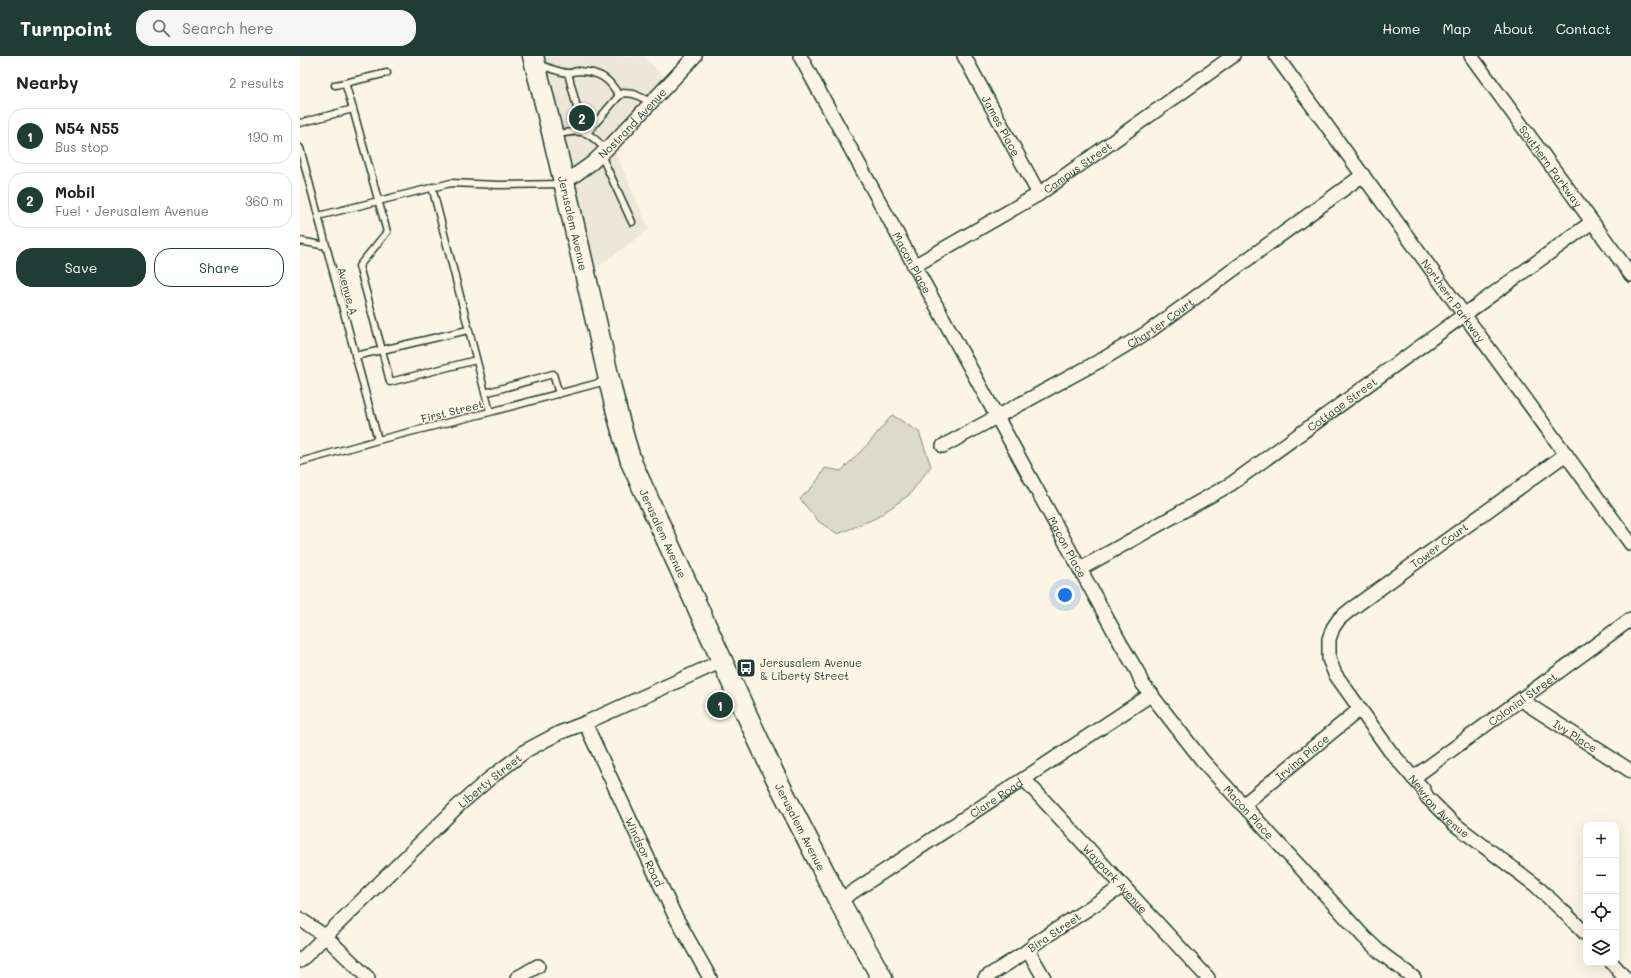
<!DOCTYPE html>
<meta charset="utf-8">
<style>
:root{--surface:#fff;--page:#f6f6f6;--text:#202124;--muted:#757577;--line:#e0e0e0;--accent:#1f3d34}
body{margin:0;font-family:Mali,sans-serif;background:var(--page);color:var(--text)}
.controls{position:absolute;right:12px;bottom:12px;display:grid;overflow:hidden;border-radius:8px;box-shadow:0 4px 16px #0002}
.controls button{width:36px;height:36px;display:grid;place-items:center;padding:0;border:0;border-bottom:1px solid var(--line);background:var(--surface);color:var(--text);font:20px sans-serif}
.you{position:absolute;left:765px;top:539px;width:14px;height:14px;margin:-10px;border:3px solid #fff;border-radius:50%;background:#1a73e8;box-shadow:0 0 0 6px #1a73e833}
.badge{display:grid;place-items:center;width:26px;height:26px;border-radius:50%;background:var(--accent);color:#fff;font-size:13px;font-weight:700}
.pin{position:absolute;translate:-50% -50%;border:2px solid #fff;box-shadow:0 1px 4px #0006}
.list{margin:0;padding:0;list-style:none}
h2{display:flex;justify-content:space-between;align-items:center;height:52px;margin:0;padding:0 16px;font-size:17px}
h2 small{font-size:13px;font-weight:400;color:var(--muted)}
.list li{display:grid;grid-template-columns:26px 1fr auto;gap:12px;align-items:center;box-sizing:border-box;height:56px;margin:0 8px 8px;padding:0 8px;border:1px solid var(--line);border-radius:16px}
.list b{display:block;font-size:15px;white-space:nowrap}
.list p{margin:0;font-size:13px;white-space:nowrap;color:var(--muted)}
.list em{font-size:13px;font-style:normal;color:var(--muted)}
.actions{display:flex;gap:8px;padding:12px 16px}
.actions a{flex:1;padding:9px 0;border:1px solid var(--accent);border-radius:16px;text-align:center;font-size:14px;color:var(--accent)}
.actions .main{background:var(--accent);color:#fff}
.icon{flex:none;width:22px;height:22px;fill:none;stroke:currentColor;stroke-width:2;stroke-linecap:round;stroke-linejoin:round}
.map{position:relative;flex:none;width:1331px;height:922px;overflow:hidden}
header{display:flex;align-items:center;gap:24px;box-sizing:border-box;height:56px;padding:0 20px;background:var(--accent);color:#fff}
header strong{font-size:19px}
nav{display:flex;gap:22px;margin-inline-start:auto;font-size:14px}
.search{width:280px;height:36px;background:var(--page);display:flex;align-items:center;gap:10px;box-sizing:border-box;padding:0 14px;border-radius:16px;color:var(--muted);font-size:15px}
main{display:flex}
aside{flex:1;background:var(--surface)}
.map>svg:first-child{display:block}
.built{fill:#ece7d8}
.green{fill:#dcdacc;stroke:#7e8c80}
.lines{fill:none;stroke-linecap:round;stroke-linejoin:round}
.service-casing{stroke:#1f3d34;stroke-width:9}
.minor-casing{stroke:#1f3d34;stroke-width:16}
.primary-casing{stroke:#1f3d34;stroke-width:23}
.service{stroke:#fcf5e5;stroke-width:6}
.minor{stroke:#fcf5e5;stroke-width:13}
.primary{stroke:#fcf5e5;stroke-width:20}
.labels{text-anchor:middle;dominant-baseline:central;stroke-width:3;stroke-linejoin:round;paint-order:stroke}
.street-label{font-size:11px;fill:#1f3d34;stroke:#fcf5e5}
.poi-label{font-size:11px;fill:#1f3d34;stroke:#fcf5e5;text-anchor:start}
</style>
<header>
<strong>Turnpoint</strong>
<div class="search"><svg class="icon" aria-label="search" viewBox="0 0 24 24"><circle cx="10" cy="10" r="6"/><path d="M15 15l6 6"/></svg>Search here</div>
<nav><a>Home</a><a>Map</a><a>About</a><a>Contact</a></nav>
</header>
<main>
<aside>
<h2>Nearby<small>2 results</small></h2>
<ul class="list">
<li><span class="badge">1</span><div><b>N54 N55</b><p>Bus stop</p></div><em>190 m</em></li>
<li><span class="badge">2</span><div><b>Mobil</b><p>Fuel · Jerusalem Avenue</p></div><em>360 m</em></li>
</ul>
<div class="actions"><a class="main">Save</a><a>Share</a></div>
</aside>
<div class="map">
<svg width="1331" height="922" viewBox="0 0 1331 922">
<rect width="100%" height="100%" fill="#fcf5e5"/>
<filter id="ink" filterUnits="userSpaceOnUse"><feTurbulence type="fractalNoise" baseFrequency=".025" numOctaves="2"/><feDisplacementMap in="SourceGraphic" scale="8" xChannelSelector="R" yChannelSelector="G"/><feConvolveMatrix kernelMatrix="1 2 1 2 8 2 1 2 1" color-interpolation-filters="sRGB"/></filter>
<g filter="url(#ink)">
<!-- built -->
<path class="built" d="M233 0H343L370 26 312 88 349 173 286 220Z"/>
<!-- green -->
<path class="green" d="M592 359 619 376 631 410 609 439 576 462 538 478 519 466 500 443 515 428 525 412 541 415 569 387Z"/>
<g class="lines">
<defs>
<path id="service" d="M239 8C247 11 260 17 269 17 272 17 275 15 278 15 300 16 309 22 319 40
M268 17 280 63 279 75
M35 29 45 27
M53 53 45 27 87 17
M0 67 53 53 87 176 59 210 82 294 168 274
M287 77 317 42 323 37 334 38 351 46
M255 79C283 73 286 73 306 94
M0 92 78 384
M301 99 332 166
M132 131 190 356
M18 160 151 127 199 129 261 128
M0 185 26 190
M55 300 82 294 90 326 176 304
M185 337 253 318 259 338
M0 406 78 384 190 356 306 325"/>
<g id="minor">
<path id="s1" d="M500 0 821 588 837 615 842 627 902 704 1064 881 1081 897 1114 922"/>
<path id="s2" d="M664 0 739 138"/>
<path id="s3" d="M976 0 1331 488"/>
<path id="s4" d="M1171 0 1331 219"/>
<path id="s5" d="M264 127 292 107 312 88 395 0"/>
<path id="s6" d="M614 210 739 138 933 0"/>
<path id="s7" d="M643 390 803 303 848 276 1063 119"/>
<path id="s8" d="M1266 398 1050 554 1039 563 1033 572 1029 583V603L1035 618 1090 695 1123 733 1127 741 1153 767 1234 828 1263 855 1286 878"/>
<path id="s9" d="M780 513 931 428 1292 166"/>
<path id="s10" d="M1221 644 1331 715"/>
<path id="s11" d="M285 667 374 858 410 922"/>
<path id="s12" d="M1113 722 1331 563"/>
<path id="s13" d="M724 723 908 922"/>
<path id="s14" d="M943 749 1060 653"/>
<path id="s15" d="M539 845 852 638"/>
<path d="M0 863 25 880 68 922"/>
<path d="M728 894 744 922"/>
<path id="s16" d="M0 905 159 749 189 723 227 694 259 677 285 667 422 605"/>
<path d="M1312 907 1325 922"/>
<path d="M217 922 238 910"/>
<path d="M685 922 732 892 734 888 823 830"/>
</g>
<g id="primary">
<path id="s17" d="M233 0C255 84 274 168 293 252 305 304 315 357 332 408L473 716 539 845 582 922"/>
</g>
</defs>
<!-- service casing -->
<use href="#service" class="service-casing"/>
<!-- minor casing -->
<use href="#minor" class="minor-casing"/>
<!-- primary casing -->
<use href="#primary" class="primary-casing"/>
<!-- service -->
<use href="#service" class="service"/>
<!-- minor -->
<use href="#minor" class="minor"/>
<!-- primary -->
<use href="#primary" class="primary"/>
</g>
</g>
<!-- icons -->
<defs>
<symbol id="bus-square" viewBox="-11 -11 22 22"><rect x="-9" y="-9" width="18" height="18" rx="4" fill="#1f3d34" stroke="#fcf5e5"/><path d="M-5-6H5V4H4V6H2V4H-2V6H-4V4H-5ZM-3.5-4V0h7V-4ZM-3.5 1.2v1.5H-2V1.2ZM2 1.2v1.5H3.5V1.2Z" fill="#fff"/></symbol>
</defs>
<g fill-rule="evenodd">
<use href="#bus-square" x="435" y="601" width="22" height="22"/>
</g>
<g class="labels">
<!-- street labels -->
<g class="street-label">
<text stroke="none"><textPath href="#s5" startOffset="91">Nostrand Avenue</textPath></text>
<text stroke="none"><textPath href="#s2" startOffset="79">James Place</textPath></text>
<text stroke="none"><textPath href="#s4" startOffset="136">Southern Parkway</textPath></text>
<text stroke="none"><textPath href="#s6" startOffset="191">Campus Street</textPath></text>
<text stroke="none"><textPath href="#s17" startOffset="172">Jerusalem Avenue</textPath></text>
<text stroke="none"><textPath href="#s1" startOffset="235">Macon Place</textPath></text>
<text transform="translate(48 235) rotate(75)">Avenue A</text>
<text stroke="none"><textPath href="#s3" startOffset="302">Northern Parkway</textPath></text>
<text stroke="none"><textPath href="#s7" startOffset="250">Charter Court</textPath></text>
<text stroke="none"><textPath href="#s9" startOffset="310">Cottage Street</textPath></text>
<text transform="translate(152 355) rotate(-14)">First Street</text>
<text stroke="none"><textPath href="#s17" startOffset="496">Jerusalem Avenue</textPath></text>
<text transform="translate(1139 489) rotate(-36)">Tower Court</text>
<text stroke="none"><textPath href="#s1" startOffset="559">Macon Place</textPath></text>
<text stroke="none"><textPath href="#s12" startOffset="135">Colonial Street</textPath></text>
<text stroke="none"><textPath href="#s10" startOffset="65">Ivy Place</textPath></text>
<text stroke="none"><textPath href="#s14" startOffset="76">Irving Place</textPath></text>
<text stroke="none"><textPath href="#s16" startOffset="262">Liberty Street</textPath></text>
<text stroke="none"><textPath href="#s15" startOffset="188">Clare Road</textPath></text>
<text stroke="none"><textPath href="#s8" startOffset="508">Newton Avenue</textPath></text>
<text stroke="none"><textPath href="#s1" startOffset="882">Macon Place</textPath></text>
<text stroke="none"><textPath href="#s17" startOffset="820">Jerusalem Avenue</textPath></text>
<text stroke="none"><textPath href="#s11" startOffset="142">Windsor Road</textPath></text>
<text stroke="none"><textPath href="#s13" startOffset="135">Waypark Avenue</textPath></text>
<text transform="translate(754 876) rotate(-34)">Bira Street</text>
</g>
<!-- poi labels -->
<g class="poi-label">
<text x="460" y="606">Jersusalem Avenue<tspan x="460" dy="13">&amp; Liberty Street</tspan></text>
</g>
</g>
</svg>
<div class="controls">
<button>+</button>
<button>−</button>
<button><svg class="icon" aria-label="locate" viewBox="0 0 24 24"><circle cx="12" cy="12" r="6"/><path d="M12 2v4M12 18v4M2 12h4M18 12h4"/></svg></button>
<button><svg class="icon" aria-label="layers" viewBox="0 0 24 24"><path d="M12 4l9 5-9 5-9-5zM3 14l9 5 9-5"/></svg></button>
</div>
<div class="you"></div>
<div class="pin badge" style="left:420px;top:649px">1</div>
<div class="pin badge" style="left:282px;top:62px">2</div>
</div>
</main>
